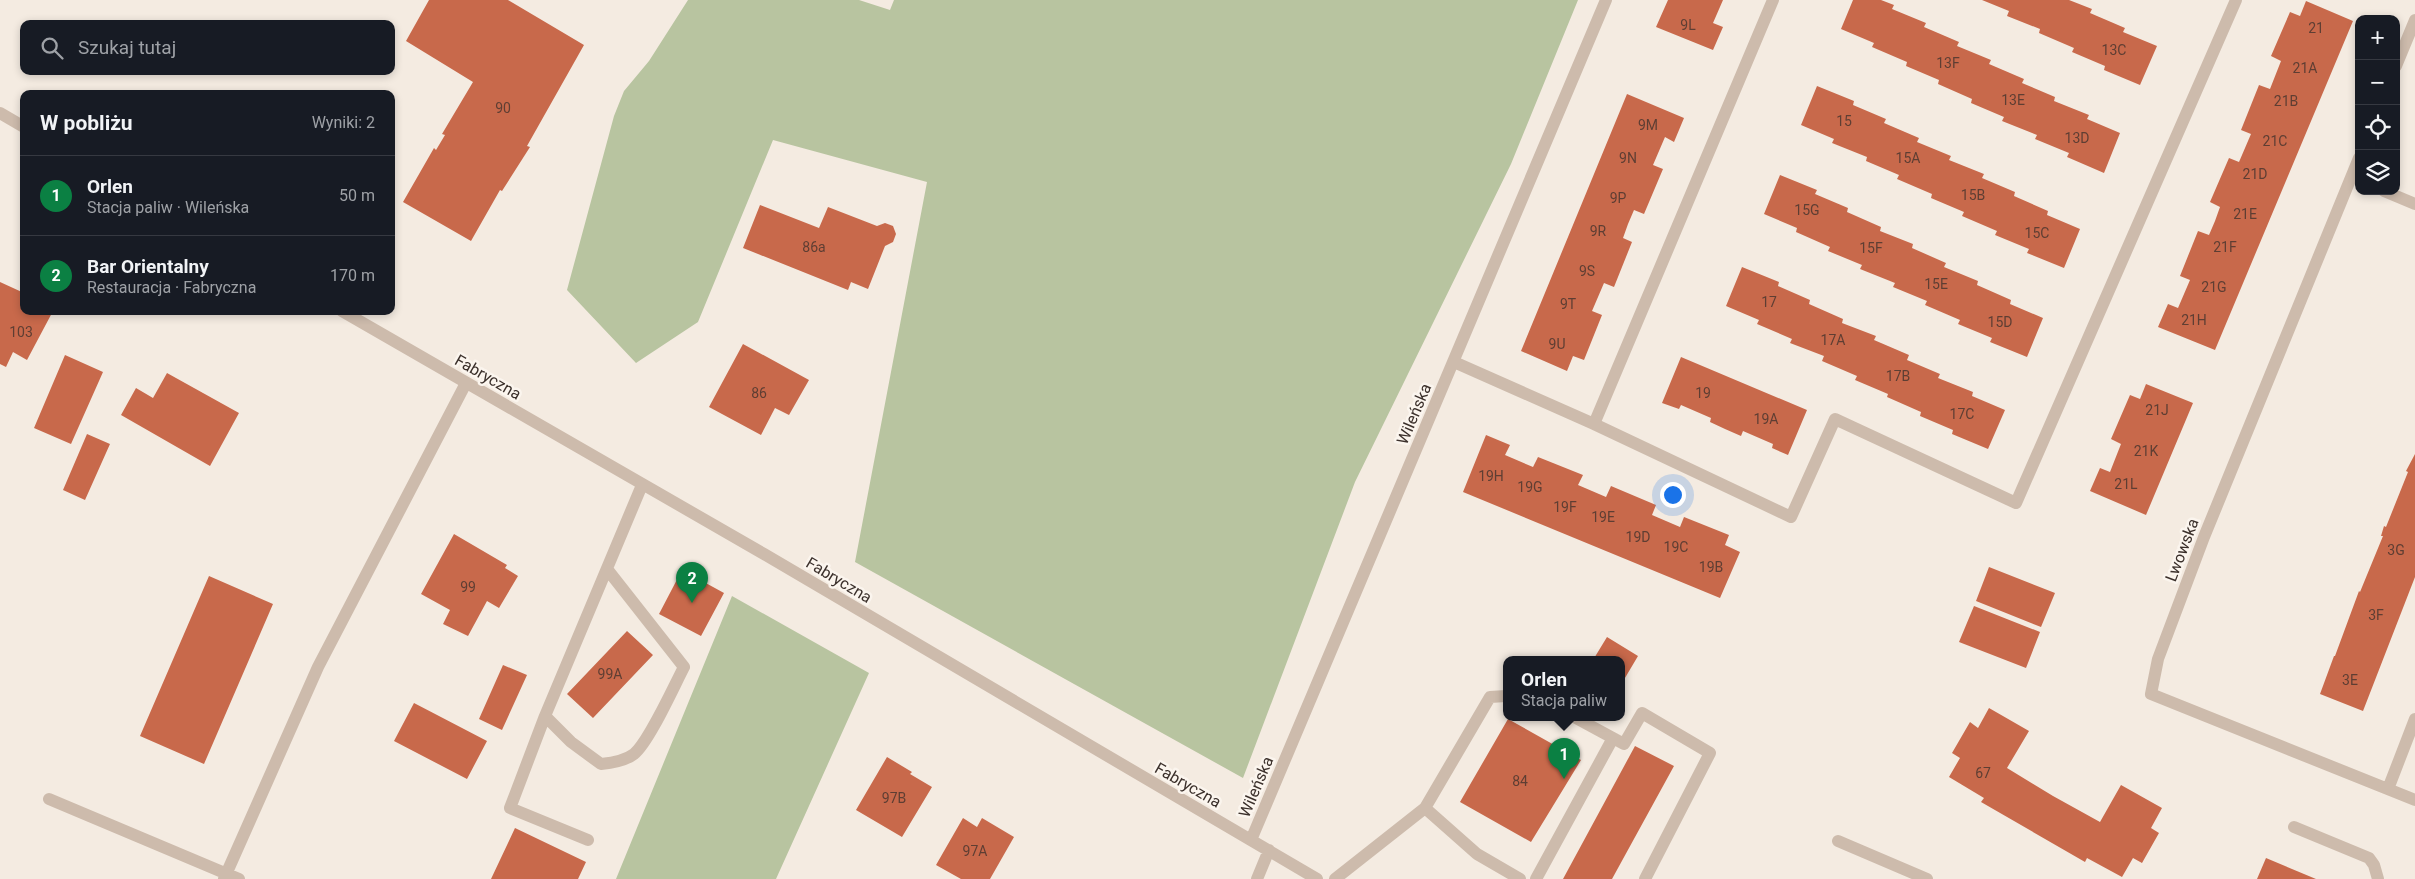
<!DOCTYPE html>
<html lang="pl">
<meta charset="utf-8">
<style>
:root{--surface:#171b24;--page:#20242c;--text:#f1f3f6;--muted:#9ea1a6;--line:#363941;--accent:#0b8043}
body{margin:0;font-family:Roboto,sans-serif;background:var(--page);color:var(--text)}
.controls{position:absolute;right:15px;top:15px;display:grid;overflow:hidden;border-radius:10px;box-shadow:0 2px 8px #0003}
.controls button{width:45px;height:45px;display:grid;place-items:center;padding:0;border:0;border-bottom:1px solid var(--line);background:var(--surface);color:var(--text);font:25px sans-serif}
.you{position:absolute;left:1672px;top:494px;width:18px;height:18px;margin:-12px;border:4px solid #fff;border-radius:50%;background:#1a73e8;box-shadow:0 0 0 8px #1a73e833}
.badge{display:grid;place-items:center;width:32px;height:32px;border-radius:50%;background:var(--accent);color:#fff;font-size:16px;font-weight:700}
.pin{position:absolute;translate:-50% -41px;filter:drop-shadow(0 1px 2px #0008)}
.pin::after{content:'';position:absolute;top:26px;width:18px;height:15px;background:inherit;clip-path:polygon(0 0,100% 0,50% 100%)}
.popup{position:absolute;left:1503px;top:656px;width:122px;height:65px;box-sizing:border-box;display:grid;place-content:center;border-radius:10px;background:var(--surface);filter:drop-shadow(0 1px 4px #0005);font-size:16px;white-space:nowrap;color:var(--muted)}
.popup b{font-size:19px;color:var(--text)}
.popup::after{content:'';position:absolute;left:50%;top:100%;margin-left:-10px;border:10px solid transparent;border-top-color:var(--surface)}
.list{margin:0;padding:0;list-style:none}
h2{display:flex;justify-content:space-between;align-items:center;height:65px;margin:0;padding:0 20px;font-size:21px}
h2 small{font-size:16px;font-weight:400;color:var(--muted)}
.list li{display:grid;grid-template-columns:32px 1fr auto;gap:15px;align-items:center;box-sizing:border-box;height:80px;padding:0 20px;border-top:1px solid var(--line)}
.list b{display:block;font-size:19px;white-space:nowrap}
.list p{margin:0;font-size:16px;white-space:nowrap;color:var(--muted)}
.list em{font-size:16px;font-style:normal;color:var(--muted)}
.icon{flex:none;width:28px;height:28px;fill:none;stroke:currentColor;stroke-width:2;stroke-linecap:round;stroke-linejoin:round}
.map{position:relative;flex:none;width:2415px;height:879px;overflow:hidden}
.search{position:absolute;background:var(--surface);box-shadow:0 2px 8px #0003;left:20px;top:20px;width:375px;height:55px;display:flex;align-items:center;gap:12px;box-sizing:border-box;padding:0 18px;border-radius:10px;color:var(--muted);font-size:19px}
.panel{position:absolute;background:var(--surface);box-shadow:0 2px 8px #0003;left:20px;top:90px;width:375px;height:225px;border-radius:10px}
.map>svg:first-child{display:block}
.green{fill:#b8c4a0}
.building{fill:#c8694b}
.lines{fill:none;stroke-linecap:round;stroke-linejoin:round}
.minor{stroke:#cdbbac;stroke-width:12}
.labels{text-anchor:middle;dominant-baseline:central;stroke-width:5;stroke-linejoin:round;paint-order:stroke}
.number-label{font-size:14px;fill:#5e3e33}
.street-label{font-size:16px;fill:#3b302b;stroke:#fbf5ee}
</style>
<div class="map">
<svg width="2415" height="879" viewBox="0 0 2415 879">
<rect width="100%" height="100%" fill="#f4ebe1"/>
<!-- green -->
<path class="green" d="M688 0H859L890 10 894 0H1578L1511 164 1355 482 1243 778 855 562 927 182 773 140 698 322 636 363 567 290 614 116 624 91 649 61Z
M732 596 869 673 776 879H616Z"/>
<!-- building -->
<path class="building" d="M429 0H508L584 45 527 146 530 147 502 191 500 190 471 241 403 202 434 148 436 150 445 135 442 134 473 82 406 41Z
M1668 0H1723L1713 23 1723 27 1713 50 1656 27Z
M1853 0H1881L1894 5 1892 9 1926 23 1924 27 1959 42 1957 46 1991 60 1989 64 2024 79 2022 83 2055 97 2054 101 2089 115 2087 119 2120 133 2104 173 2067 157 2069 153 2035 139 2037 135 2002 121 2004 117 1971 103 1972 99 1938 84 1939 80 1906 66 1907 62 1872 47 1874 43 1841 29Z
M1982 0H2069L2092 9 2090 13 2125 28 2123 32 2157 46 2140 85 2104 70 2105 66 2072 52 2074 48 2039 33 2040 29 2007 16 2009 11Z
M2306 1 2353 21 2215 350 2158 327 2168 304 2178 308 2190 280 2180 276 2198 231 2209 235 2215 221 2220 207 2210 202 2229 158 2239 162 2251 134 2241 130 2259 85 2270 89 2281 61 2271 56 2290 12 2300 16Z
M1817 86 1854 101 1853 105 1886 119 1884 123 1919 138 1917 142 1951 156 1949 160 1984 174 1982 178 2015 192 2014 196 2048 211 2047 215 2080 229 2064 268 2027 253 2029 249 1995 235 1997 231 1962 216 1964 212 1931 198 1932 194 1897 179 1899 175 1866 161 1867 157 1832 143 1834 139 1801 125Z
M1627 94 1684 118 1674 142 1665 137 1653 165 1663 169 1644 214 1634 210 1628 224 1623 238 1632 242 1614 287 1604 283 1592 311 1602 315 1584 360 1573 356 1567 371 1521 351Z
M1780 175 1817 190 1815 194 1848 208 1847 212 1881 227 1880 231 1913 244 1912 248 1946 263 1944 267 1978 281 1977 285 2011 300 2010 304 2043 318 2027 357 1990 342 1992 338 1958 324 1960 320 1925 305 1927 301 1893 287 1895 283 1860 269 1862 265 1828 251 1830 247 1796 232 1797 228 1764 214Z
M760 205 819 228 828 207 877 226 885 223 893 226 896 234 893 242 885 246 868 289 851 282 848 290 743 248Z
M1742 267 1779 282 1778 286 1810 300 1809 304 1843 319 1842 323 1876 336 1874 340 1909 355 1907 360 1940 374 1938 378 1973 392 1972 396 2005 410 1988 449 1952 434 1953 430 1920 416 1921 412 1887 397 1888 394 1855 380 1857 376 1822 361 1824 356 1790 343 1792 339 1757 324 1759 320 1726 306Z
M0 282 24 293V311H53L27 360 13 352 6 367 0 364Z
M743 344 809 380 789 415 775 408 761 435 709 407Z
M65 355 103 372 71 444 34 428Z
M1681 357 1807 410 1788 455 1772 448 1773 444 1743 431 1741 436 1725 429 1710 422 1711 418 1681 405 1679 409 1662 403Z
M167 373 239 413 210 466 121 415 136 388 153 398Z
M2146 384 2193 403 2146 515 2090 491 2100 468 2110 472 2121 444 2111 439 2130 395 2140 399Z
M87 434 110 444 85 500 63 490Z
M1486 435 1510 445 1505 455 1533 467 1538 457 1583 475 1578 485 1606 497 1611 486 1656 505 1652 515 1680 527 1684 517 1729 535 1725 545 1740 552 1720 598 1463 492Z
M2415 454V577L2363 711 2320 694 2334 656H2335L2359 591 2360 592 2383 536H2381L2384 526 2386 527 2408 472 2406 471Z
M454 534 507 565 505 568 518 576 499 608 487 601 468 636 443 624 450 610 421 594Z
M1989 567 2055 593 2041 627 1976 601Z
M682 570 724 593 701 636 659 614Z
M209 576 273 604 204 764 140 736Z
M1974 606 2040 632 2026 668 1959 642Z
M627 631 653 655 593 718 567 694Z
M1607 637 1638 656 1622 683V660H1593Z
M503 665 527 675 502 730 479 719Z
M414 703 487 741 467 779 394 741Z
M1989 708 2029 731 2007 768 2053 796 2100 822 2121 785 2162 808 2151 828 2159 833 2142 863 2133 858 2122 877 2087 858 2085 862 1981 802 1984 798 1949 777 1960 758 1952 753 1970 722 1978 728Z
M1508 719 1581 760 1531 842 1460 802Z
M1635 746 1674 766 1612 879H1563Z
M887 757 912 772 910 774 932 787 902 837 856 810Z
M963 818 977 827 982 818 1014 837 990 879H961L936 865Z
M515 828 586 862 578 879H491Z
M2266 858 2316 879H2257Z"/>
<g class="lines">
<!-- minor -->
<path class="minor" d="M2396 66 2415 20
M0 113 24 127
M2359 158 2204 537 2158 659 2151 694 2415 800
M2384 191 2415 204
M342 311 764 554 1317 879
M1454 362 1594 424 1791 517 1835 419 2016 503 2236 0
M1594 424 1773 0
M545 716 571 742 601 764C611 763 625 761 634 754 649 742 674 686 684 667L607 569
M1576 718 1624 744 1642 713 1710 753 1645 879
M2388 789 2415 719
M49 799 239 879
M1425 808 1477 854 1520 879
M2294 827 2369 858 2374 865 2378 879
M588 840 510 808 545 716 642 485
M1251 840 1606 0
M1838 841 1927 879
M224 879 318 667 466 383
M1257 879 1269 850
M1335 879 1425 808 1490 697 1506 696
M1536 879 1613 738"/>
</g>
<g class="labels">
<!-- number labels -->
<g class="number-label">
<text x="1688" y="25">9L</text>
<text x="2316" y="28">21</text>
<text x="2114" y="50">13C</text>
<text x="1948" y="63">13F</text>
<text x="2305" y="68">21A</text>
<text x="2013" y="100">13E</text>
<text x="2286" y="101">21B</text>
<text x="503" y="108">90</text>
<text x="1844" y="121">15</text>
<text x="1648" y="125">9M</text>
<text x="2077" y="138">13D</text>
<text x="2275" y="141">21C</text>
<text x="1628" y="158">9N</text>
<text x="1908" y="158">15A</text>
<text x="2255" y="174">21D</text>
<text x="1973" y="195">15B</text>
<text x="1618" y="198">9P</text>
<text x="1807" y="210">15G</text>
<text x="2245" y="214">21E</text>
<text x="1598" y="231">9R</text>
<text x="2037" y="233">15C</text>
<text x="814" y="247">86a</text>
<text x="2225" y="247">21F</text>
<text x="1871" y="248">15F</text>
<text x="1587" y="271">9S</text>
<text x="1936" y="284">15E</text>
<text x="2214" y="287">21G</text>
<text x="1769" y="302">17</text>
<text x="1568" y="304">9T</text>
<text x="2194" y="320">21H</text>
<text x="2000" y="322">15D</text>
<text x="21" y="332">103</text>
<text x="1833" y="340">17A</text>
<text x="1557" y="344">9U</text>
<text x="1898" y="376">17B</text>
<text x="759" y="393">86</text>
<text x="1703" y="393">19</text>
<text x="2157" y="410">21J</text>
<text x="1962" y="414">17C</text>
<text x="1766" y="419">19A</text>
<text x="2146" y="451">21K</text>
<text x="1491" y="476">19H</text>
<text x="2126" y="484">21L</text>
<text x="1530" y="487">19G</text>
<text x="1565" y="507">19F</text>
<text x="1603" y="517">19E</text>
<text x="1638" y="537">19D</text>
<text x="1676" y="547">19C</text>
<text x="2396" y="550">3G</text>
<text x="1711" y="567">19B</text>
<text x="468" y="587">99</text>
<text x="2376" y="615">3F</text>
<text x="610" y="674">99A</text>
<text x="2350" y="680">3E</text>
<text x="1983" y="773">67</text>
<text x="1520" y="781">84</text>
<text x="894" y="798">97B</text>
<text x="975" y="851">97A</text>
</g>
<!-- street labels -->
<g class="street-label">
<text transform="translate(488 377) rotate(30)">Fabryczna</text>
<text transform="translate(1414 414) rotate(-67)">Wileńska</text>
<text transform="translate(2182 550) rotate(-69)">Lwowska</text>
<text transform="translate(839 580) rotate(31)">Fabryczna</text>
<text transform="translate(1188 785) rotate(30)">Fabryczna</text>
<text transform="translate(1256 787) rotate(-67)">Wileńska</text>
</g>
</g>
</svg>
<div class="controls">
<button>+</button>
<button>−</button>
<button><svg class="icon" aria-label="locate" viewBox="0 0 24 24"><circle cx="12" cy="12" r="6"/><path d="M12 2v4M12 18v4M2 12h4M18 12h4"/></svg></button>
<button><svg class="icon" aria-label="layers" viewBox="0 0 24 24"><path d="M12 4l9 5-9 5-9-5zM3 14l9 5 9-5"/></svg></button>
</div>
<div class="you"></div>
<div class="pin badge" style="left:1564px;top:779px">1</div>
<div class="popup"><b>Orlen</b>Stacja paliw</div>
<div class="pin badge" style="left:692px;top:603px">2</div>
<div class="search"><svg class="icon" aria-label="search" viewBox="0 0 24 24"><circle cx="10" cy="10" r="6"/><path d="M15 15l6 6"/></svg>Szukaj tutaj</div>
<section class="panel">
<h2>W pobliżu<small>Wyniki: 2</small></h2>
<ul class="list">
<li><span class="badge">1</span><div><b>Orlen</b><p>Stacja paliw · Wileńska</p></div><em>50 m</em></li>
<li><span class="badge">2</span><div><b>Bar Orientalny</b><p>Restauracja · Fabryczna</p></div><em>170 m</em></li>
</ul>
</section>
</div>
